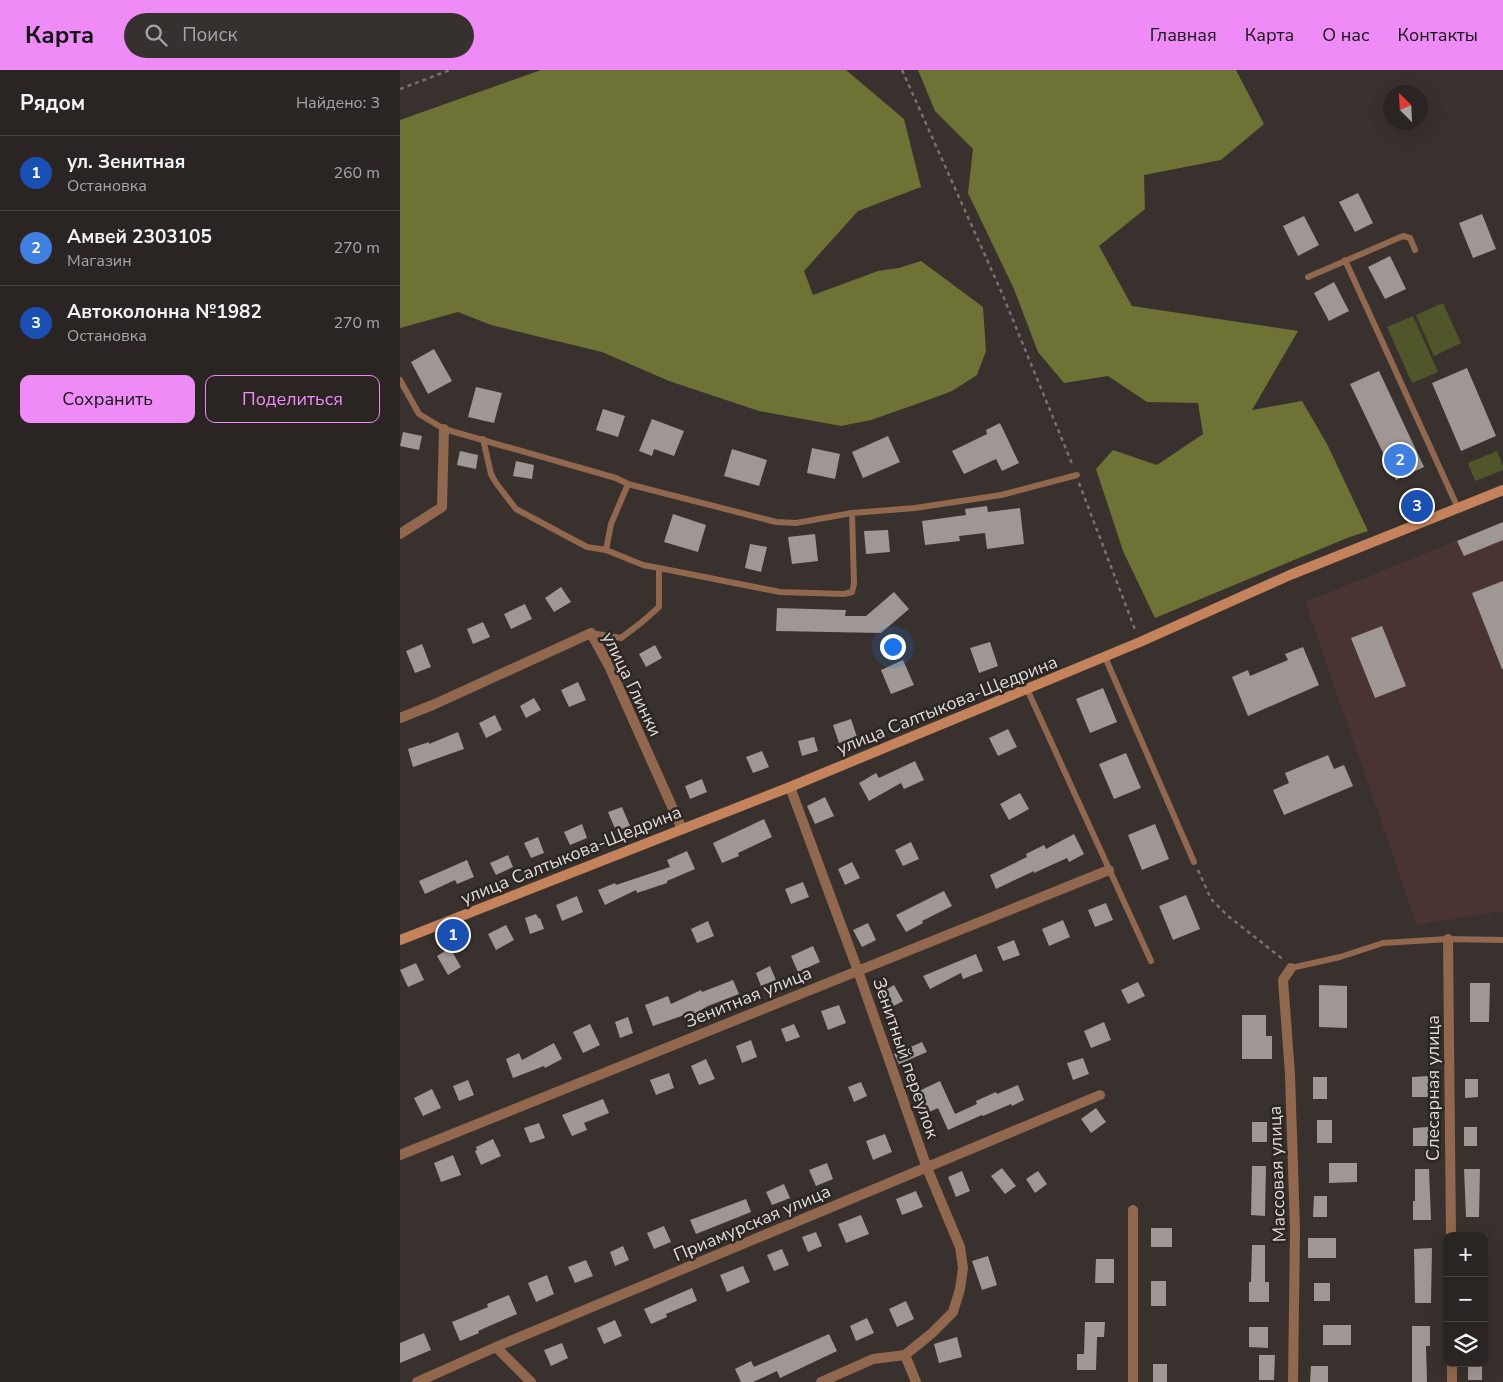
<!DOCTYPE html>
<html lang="ru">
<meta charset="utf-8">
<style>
:root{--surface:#2a2522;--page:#36312f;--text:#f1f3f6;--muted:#a5a5a5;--line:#464240;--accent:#ef8bf6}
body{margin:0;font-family:"Nunito Sans",sans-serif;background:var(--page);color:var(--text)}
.controls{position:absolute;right:15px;bottom:15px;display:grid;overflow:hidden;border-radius:10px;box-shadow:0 5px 20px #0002}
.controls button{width:45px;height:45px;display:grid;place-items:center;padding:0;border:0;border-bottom:1px solid var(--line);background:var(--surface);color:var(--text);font:25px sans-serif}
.compass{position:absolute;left:983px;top:15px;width:45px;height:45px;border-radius:50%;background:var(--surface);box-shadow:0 5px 20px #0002;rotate:336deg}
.you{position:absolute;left:492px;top:576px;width:18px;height:18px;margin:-12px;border:4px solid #fff;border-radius:50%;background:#1a73e8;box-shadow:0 0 0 8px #1a73e833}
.badge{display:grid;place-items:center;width:32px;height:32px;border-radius:50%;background:var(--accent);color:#fff;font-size:16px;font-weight:700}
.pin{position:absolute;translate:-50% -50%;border:2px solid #fff;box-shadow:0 1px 5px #0006}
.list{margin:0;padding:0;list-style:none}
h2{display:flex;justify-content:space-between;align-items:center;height:65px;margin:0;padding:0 20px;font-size:21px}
h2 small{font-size:16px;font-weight:400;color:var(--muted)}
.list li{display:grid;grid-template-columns:32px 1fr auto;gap:15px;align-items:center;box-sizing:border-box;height:75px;padding:0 20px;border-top:1px solid var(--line)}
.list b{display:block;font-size:19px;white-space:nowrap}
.list p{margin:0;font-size:16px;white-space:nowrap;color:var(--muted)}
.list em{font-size:16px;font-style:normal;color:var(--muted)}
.actions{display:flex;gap:10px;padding:15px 20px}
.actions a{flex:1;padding:11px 0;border:1px solid var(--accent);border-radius:10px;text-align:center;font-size:18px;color:var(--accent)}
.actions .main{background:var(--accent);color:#111}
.icon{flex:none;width:28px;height:28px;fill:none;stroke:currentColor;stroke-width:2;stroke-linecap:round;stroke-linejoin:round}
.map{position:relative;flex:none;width:1103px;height:1312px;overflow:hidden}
header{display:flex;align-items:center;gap:30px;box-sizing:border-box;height:70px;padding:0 25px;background:var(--accent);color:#111}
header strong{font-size:24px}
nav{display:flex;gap:28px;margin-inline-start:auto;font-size:18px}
.search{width:350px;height:45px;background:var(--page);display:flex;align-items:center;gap:12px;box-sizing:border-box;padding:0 18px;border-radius:28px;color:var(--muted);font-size:19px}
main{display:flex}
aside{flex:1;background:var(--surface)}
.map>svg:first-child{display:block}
.commercial{fill:#493433}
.green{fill:#51552a}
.forest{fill:#6e7335}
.building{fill:#9f9793}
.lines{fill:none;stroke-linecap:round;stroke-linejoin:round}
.path{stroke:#787270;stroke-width:2.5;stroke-dasharray:4 4;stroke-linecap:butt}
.lane{stroke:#91674e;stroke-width:6}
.street{stroke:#91674e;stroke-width:10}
.secondary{stroke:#c5835b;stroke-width:10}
.labels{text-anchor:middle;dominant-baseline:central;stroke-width:5;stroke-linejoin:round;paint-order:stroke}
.street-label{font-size:18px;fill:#dfdbd9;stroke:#2d2724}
</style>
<header>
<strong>Карта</strong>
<div class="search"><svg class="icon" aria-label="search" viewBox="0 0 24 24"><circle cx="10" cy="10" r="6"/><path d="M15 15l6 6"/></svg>Поиск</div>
<nav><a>Главная</a><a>Карта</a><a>О нас</a><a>Контакты</a></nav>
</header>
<main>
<aside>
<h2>Рядом<small>Найдено: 3</small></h2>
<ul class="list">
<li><span class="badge" style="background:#1a4fb4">1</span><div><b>ул. Зенитная</b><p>Остановка</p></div><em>260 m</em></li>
<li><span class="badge" style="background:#3f7fe0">2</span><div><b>Амвей 2303105</b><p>Магазин</p></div><em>270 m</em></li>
<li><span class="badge" style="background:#1a4fb4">3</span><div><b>Автоколонна №1982</b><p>Остановка</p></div><em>270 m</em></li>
</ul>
<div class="actions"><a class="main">Сохранить</a><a>Поделиться</a></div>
</aside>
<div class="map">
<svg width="1103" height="1312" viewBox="0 0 1103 1312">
<rect width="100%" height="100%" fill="#38312e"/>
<!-- commercial -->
<path class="commercial" d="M1103 452V841L1017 855 905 532Z"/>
<!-- green -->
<path class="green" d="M1043 233 1061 273 1034 286 1016 245Z
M1013 246 1038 302 1012 313 987 257Z
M1097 381 1103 396V400L1075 411 1068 393Z"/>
<!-- forest -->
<path class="forest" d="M141 0H446L504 49 521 117 458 141 404 201 413 225 478 201 499 198 521 191 583 237 586 281 577 305 552 321 528 330 471 350 441 356 359 341 269 311 202 282 91 255 58 242 0 258V50Z
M518 0H836L864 54 821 90 744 105 745 139 699 176 732 236 898 261 852 340 902 331 927 374 968 461 947 468 755 548 723 481 696 399 713 380 757 395 803 364 798 333 747 332 708 306 664 313 638 282 614 219 568 123 573 79 535 41Z"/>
<!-- building -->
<path class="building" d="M958 123 973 153 955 162 939 132Z
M1082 144 1096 179 1073 188 1059 153Z
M904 146 919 175 898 186 883 156Z
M990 186 1006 219 985 229 968 197Z
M934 212 949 241 929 251 914 223Z
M34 279 52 311 28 324 11 292Z
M1067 298 1096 366 1061 381 1032 313Z
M979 301 1024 397 996 410 950 314Z
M76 317 102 323 94 353 68 347Z
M203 339 225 346 218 367 196 360Z
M252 349 284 361 274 386 254 379 252 386 239 381Z
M600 353 619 393 602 401 596 389 564 404 552 381 587 364 586 360Z
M3 362 22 366 19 380 0 376Z
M488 366 500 392 463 408 452 382Z
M412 378 440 384 435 409 407 403Z
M332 379 367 390 359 416 324 406Z
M60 381 78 385 76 399 57 395Z
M116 391 134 395 132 409 113 406Z
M587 436 588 442 620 438 624 474 587 479 585 463 559 466 560 471 525 475 522 451 566 445 565 439Z
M273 444 306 455 298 482 264 472Z
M1103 452V470L1064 486 1057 471Z
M488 460 490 482 466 484 464 461Z
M415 464 418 491 392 494 388 467Z
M350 474 367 477 361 502 345 498Z
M1103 511V599H1102L1072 523Z
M161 517 171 532 154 542 145 528Z
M494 522 509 539 481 563 376 561 377 538 446 540 445 546H466Z
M125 534 132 549 111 559 104 544Z
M83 552 90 567 73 574 67 559Z
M982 556 1006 616 975 628 951 568Z
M590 572 598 596 579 603 570 578Z
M22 574 31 597 15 603 6 581Z
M255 575 262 588 246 597 239 584Z
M903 577 919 615 848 646 832 607 848 600 850 606 888 590 885 584Z
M503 590 514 615 491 624 481 600Z
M178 612 186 630 169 637 161 620Z
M703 618 717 652 690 663 676 629Z
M134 628 141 640 126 648 120 636Z
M95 645 102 660 86 668 79 653Z
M451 649 457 667 439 673 433 655Z
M608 659 617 677 598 686 589 668Z
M58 662 64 679 13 697 8 679 29 672V674Z
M414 667 418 681 402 686 398 671Z
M362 681 369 697 353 703 346 687Z
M726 683 741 718 714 729 699 694Z
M928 685 934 699 944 695 953 716 884 745 873 720 889 713 885 703Z
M515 691 524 710 504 719 501 713 469 731 459 713 476 703 479 708Z
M302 709 307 722 290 729 285 716Z
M620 723 629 739 609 750 600 734Z
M425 727 434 746 415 754 407 736Z
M222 737 230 756 216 761 208 742Z
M364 749 372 767 338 783 339 786 322 793 313 773Z
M182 754 187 768 170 775 164 762Z
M755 754 769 789 742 800 728 765Z
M674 764 684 784 669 792 667 788 634 803V801L596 819 590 805 627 787 626 784 644 775 646 779Z
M138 767 144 783 131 788 124 773Z
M511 772 519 789 503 796 495 780Z
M287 781 295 799 267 811V813L237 823 236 820 205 835 198 820 215 813 216 815 270 797 267 790Z
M108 785 113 797 96 805 90 793Z
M67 790 74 807 57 814 55 810 25 824 19 811Z
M452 792 460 808 445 815 438 799Z
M403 812 409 827 391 834 385 819Z
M544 821 552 836 522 851 523 853 506 862 496 845Z
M786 825 800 859 773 870 759 836Z
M177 826 183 842 162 851 156 835Z
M706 833 713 850 695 857 688 840Z
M136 844 139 849 140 848 144 859 130 864 125 848Z
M663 850 670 867 649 876 642 859Z
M308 851 314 866 297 873 291 859Z
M468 853 476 870 462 877 453 860Z
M106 855 114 870 96 880 88 864Z
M614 870 620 885 603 891 597 877Z
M413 876 420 892 398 902 391 886Z
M50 878 61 897 48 905 37 886Z
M576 884 583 901 563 909 561 903 530 919 523 906Z
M16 893 24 910 8 917 0 900Z
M370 896 376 910 361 916 356 903Z
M333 910 339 924 308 936 294 944 293 942 253 956 245 935 268 926 271 934 301 920 302 922Z
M738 912 745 926 728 934 721 920Z
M1070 913H1090L1089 952H1070Z
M494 915 503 931 488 939 479 924Z
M919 915 947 916V958L919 957Z
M439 935 446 953 428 960 421 941Z
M842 945H866V966H872V989H842Z
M228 947 233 963 220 968 215 952Z
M704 952 711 970 691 978 684 961Z
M190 954 200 975 183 983 173 962Z
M394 954 400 967 386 972 381 959Z
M351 970 357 987 342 993 336 976Z
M522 972 527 982 499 994 494 984Z
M154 973 162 989 145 998 144 996 113 1008 106 989 119 983 122 990Z
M683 988 689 1004 673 1010 667 993Z
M306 989 315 1009 299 1015 291 996Z
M269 1003 274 1018 256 1025 250 1010Z
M1028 1006V1027H1012V1007Z
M913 1007H927V1029H913Z
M1065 1009H1078V1027L1065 1028Z
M68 1010 74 1025 59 1031 53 1016Z
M540 1011 555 1044 577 1034 576 1031 596 1022 597 1024 618 1015 624 1030 612 1036 611 1034 583 1046 582 1045 548 1060 538 1038 529 1042 519 1021Z
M461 1012 467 1026 454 1032 448 1017Z
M32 1019 41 1038 23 1046 14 1028Z
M203 1029 209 1043 184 1053 187 1060 172 1066 162 1045Z
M696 1038 706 1052 691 1063 681 1049Z
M917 1050H932V1073H917Z
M852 1052H867V1072H852Z
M139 1053 145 1068 130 1073 124 1058Z
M1028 1057V1076H1013V1058Z
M1064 1057H1077V1076H1064Z
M485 1064 492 1082 473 1090 466 1071Z
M93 1069 101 1086 81 1095 75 1081 77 1080 76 1077Z
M53 1085 61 1105 41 1112 34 1093Z
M427 1093 433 1109 416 1116 409 1100Z
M929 1093H957V1112L929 1113Z
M852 1096H866L865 1146 851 1145Z
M602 1098 616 1116 605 1124 591 1106Z
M1015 1099H1029L1031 1150H1013V1131H1015Z
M1064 1099H1080L1079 1147H1066Z
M562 1101 570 1121 556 1127 548 1107Z
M638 1101 647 1114 635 1123 626 1109Z
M384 1114 390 1128 372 1135 366 1122Z
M516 1121 523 1137 502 1145 496 1129Z
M914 1126H927V1147H913Z
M346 1129 351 1142 296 1164 290 1150Z
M461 1145 469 1164 446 1173 438 1154Z
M264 1156 271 1172 254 1179 247 1163Z
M751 1158H772V1177H751Z
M416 1162 422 1176 408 1182 402 1167Z
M908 1168H936V1188H908Z
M852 1175H865V1212H869V1232H849V1212H851Z
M223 1176 229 1190 215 1196 210 1182Z
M1032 1178 1031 1233H1015L1014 1179Z
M382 1179 389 1195 374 1201 367 1185Z
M588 1186 597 1215 582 1220 572 1191Z
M696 1189H714V1213H695Z
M186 1190 193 1206 175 1213 168 1197Z
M343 1196 350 1212 327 1222 320 1205Z
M147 1205 154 1224 136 1232 128 1213Z
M751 1211H766V1236H751Z
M914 1213H930V1231H914Z
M292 1218 297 1231 266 1244 267 1247 251 1254 244 1239Z
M109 1225 117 1244 78 1261 79 1263 60 1271 52 1252 88 1237 87 1234Z
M506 1231 514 1249 497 1257 489 1239Z
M467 1248 474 1263 456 1271 450 1256Z
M215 1250 222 1266 204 1274 197 1258Z
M685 1252H705L704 1267H697L696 1300H677V1284H684Z
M923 1255H951V1275H923Z
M1012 1256H1030V1276H1026L1027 1312H1012Z
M849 1257H868V1278L849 1277Z
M24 1263 31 1280 0 1293V1273Z
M429 1264 437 1281 380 1308 377 1301 353 1312H341L335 1299 351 1291 354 1297Z
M557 1267 562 1287 539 1293 534 1274Z
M162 1273 168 1288 151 1296 144 1280Z
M859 1285H875L874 1310H859Z
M1068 1293H1082V1310H1068Z
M753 1294H767V1312H753Z
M911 1296H928V1312H910Z"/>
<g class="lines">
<!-- path -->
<path class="path" d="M502 0 601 221 673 396
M0 19 50 0
M679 413 736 562
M798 800 811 829 828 846 884 890"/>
<!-- lane -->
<path class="lane" d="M945 190 1058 438
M908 207 1003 166 1010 168 1015 180
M0 310 19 344 44 359 216 408 228 414 376 452 396 453 452 443 515 438 601 425 677 405
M83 369 91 404 96 413 116 439 187 477 206 480
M259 498 380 522 444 524 452 522 454 514 452 443
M191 563 221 568 242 552 259 537V498L243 495 206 480 211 454 228 414
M705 587 794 792
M627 619 751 891
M891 898 940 887 983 873 1048 869 1103 870"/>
<!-- street -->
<path class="street" d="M0 464 42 437 44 359
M0 648 35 634 191 563 209 596 282 759
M390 717 458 901 527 1098 560 1177 563 1198 560 1219 553 1242 531 1264 505 1285 473 1289 421 1312
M1048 869 1051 1166
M891 898 883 910 890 1004 895 1159 893 1312
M0 1085 709 800
M96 1277 131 1312
M505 1285 516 1312
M1052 1293V1312
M17 1312 96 1277 700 1025
M733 1312V1140"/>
<!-- secondary -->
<path class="secondary" d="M0 870 390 717 740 572 890 505 1103 420"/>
</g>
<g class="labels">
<!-- street labels -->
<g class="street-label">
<text transform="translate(232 614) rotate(64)">улица Глинки</text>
<text transform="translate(547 635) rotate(-22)">улица Салтыкова-Щедрина</text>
<text transform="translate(171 785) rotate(-22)">улица Салтыкова-Щедрина</text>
<text transform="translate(348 927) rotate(-22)">Зенитная улица</text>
<text transform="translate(506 988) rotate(71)">Зенитный переулок</text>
<text transform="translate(1033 1018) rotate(-90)">Слесарная улица</text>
<text transform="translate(877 1104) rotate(-92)">Массовая улица</text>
<text transform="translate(352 1153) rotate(-23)">Приамурская улица</text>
</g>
</g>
</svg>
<div class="controls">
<button>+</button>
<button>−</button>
<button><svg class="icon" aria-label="layers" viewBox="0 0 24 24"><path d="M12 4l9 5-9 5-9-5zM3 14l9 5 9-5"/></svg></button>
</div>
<svg class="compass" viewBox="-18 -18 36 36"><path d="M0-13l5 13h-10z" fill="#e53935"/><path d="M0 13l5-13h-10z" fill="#a5a5a5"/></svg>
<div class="you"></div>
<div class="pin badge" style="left:53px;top:865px;background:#1a4fb4">1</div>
<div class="pin badge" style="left:1000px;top:390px;background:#3f7fe0">2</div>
<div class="pin badge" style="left:1017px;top:436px;background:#1a4fb4">3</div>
</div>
</main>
